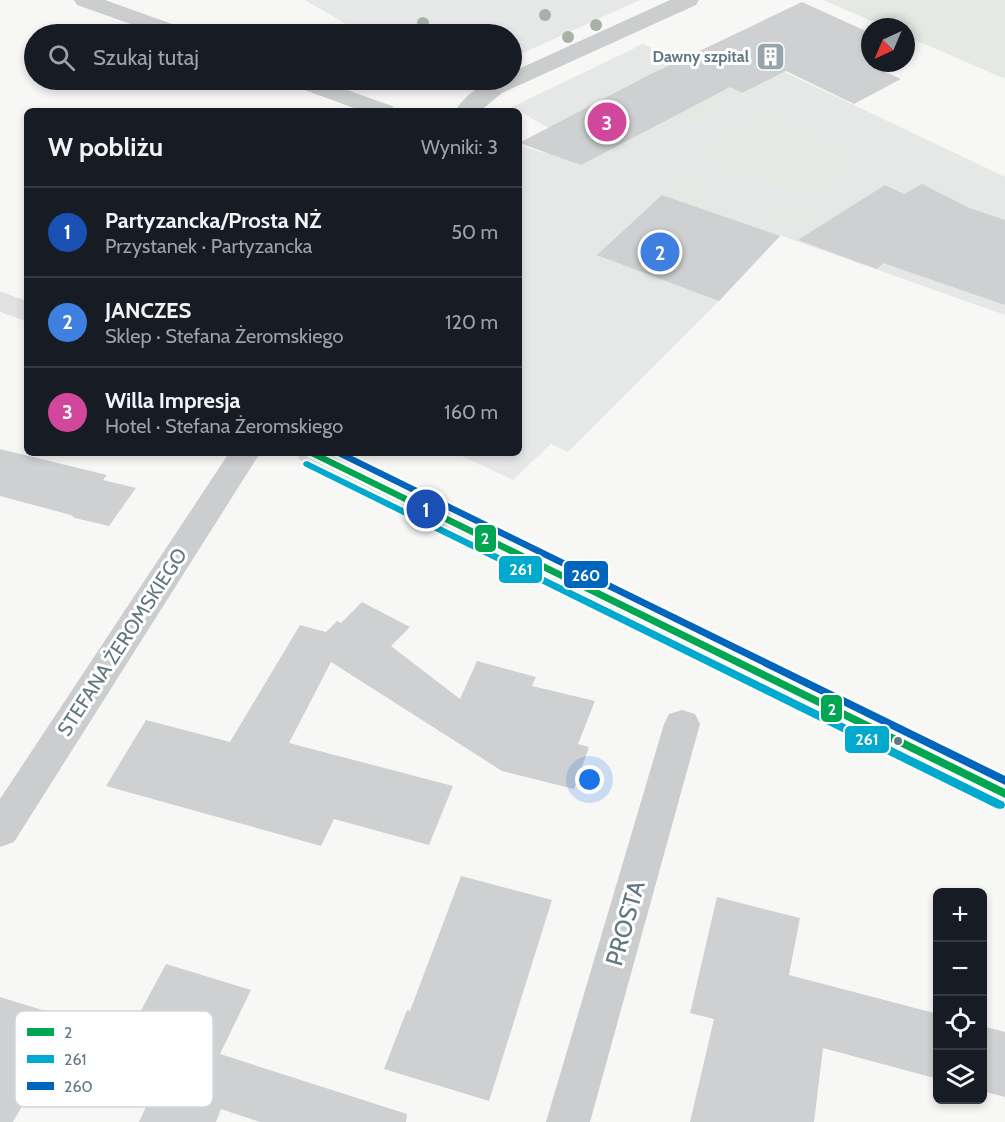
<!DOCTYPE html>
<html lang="pl">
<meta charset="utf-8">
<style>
:root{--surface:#171b24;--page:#20242c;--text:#f1f3f6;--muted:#9ea1a6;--line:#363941;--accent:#96a4ab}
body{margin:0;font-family:Cabin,sans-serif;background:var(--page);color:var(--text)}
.controls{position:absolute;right:18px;bottom:18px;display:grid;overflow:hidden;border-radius:9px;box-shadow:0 3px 9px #0003}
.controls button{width:54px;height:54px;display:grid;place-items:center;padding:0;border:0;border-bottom:2px solid var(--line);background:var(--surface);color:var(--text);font:30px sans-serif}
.compass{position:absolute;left:861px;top:18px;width:54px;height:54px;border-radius:50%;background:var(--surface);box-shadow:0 3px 9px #0003;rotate:224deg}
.you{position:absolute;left:590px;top:780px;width:21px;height:21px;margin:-15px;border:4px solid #fff;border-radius:50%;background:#1a73e8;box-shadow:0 0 0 9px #1a73e833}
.badge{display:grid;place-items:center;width:39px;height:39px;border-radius:50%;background:var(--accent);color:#fff;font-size:20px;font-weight:700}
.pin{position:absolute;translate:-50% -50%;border:3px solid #fff;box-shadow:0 2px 6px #0006}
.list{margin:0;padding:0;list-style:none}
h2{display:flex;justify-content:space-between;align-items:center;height:78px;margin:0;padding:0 24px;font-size:26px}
h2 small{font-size:20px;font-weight:400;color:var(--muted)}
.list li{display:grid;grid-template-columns:39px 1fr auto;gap:18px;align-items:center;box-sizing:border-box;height:90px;padding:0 24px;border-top:2px solid var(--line)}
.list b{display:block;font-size:22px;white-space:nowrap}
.list p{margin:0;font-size:20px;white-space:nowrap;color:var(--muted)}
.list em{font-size:20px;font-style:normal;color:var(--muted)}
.icon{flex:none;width:33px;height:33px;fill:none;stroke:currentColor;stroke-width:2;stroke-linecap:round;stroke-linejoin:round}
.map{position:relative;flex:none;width:1005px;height:1122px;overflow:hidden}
.search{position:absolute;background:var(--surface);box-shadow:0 3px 9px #0003;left:24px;top:24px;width:498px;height:66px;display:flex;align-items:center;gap:15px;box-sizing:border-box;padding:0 21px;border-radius:33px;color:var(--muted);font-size:22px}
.panel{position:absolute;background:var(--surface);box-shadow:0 3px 9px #0003;left:24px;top:108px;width:498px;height:348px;border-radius:9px}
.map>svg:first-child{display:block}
.built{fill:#e6e8e7}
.green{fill:#e6e9e3}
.building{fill:#ced0d1}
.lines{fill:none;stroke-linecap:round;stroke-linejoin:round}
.major-casing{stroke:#d4d5d6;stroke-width:1}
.minor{fill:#cccdce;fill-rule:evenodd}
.major{fill:#e0e1e1;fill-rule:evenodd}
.bus-1-casing{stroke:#fff;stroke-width:5}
.bus-2-casing{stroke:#fff;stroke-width:5}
.bus-3-casing{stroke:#fff;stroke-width:5}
.bus-1{fill:#00a651;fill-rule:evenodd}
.bus-2{fill:#00a9ce;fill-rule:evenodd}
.bus-3{fill:#0065bd;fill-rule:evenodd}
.tree{fill:#a8b2a4}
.bus-dot{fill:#617782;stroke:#fff;stroke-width:2}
.labels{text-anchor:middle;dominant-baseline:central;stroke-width:6;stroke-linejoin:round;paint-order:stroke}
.far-poi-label{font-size:16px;font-weight:bold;fill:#617782;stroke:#fff;text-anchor:end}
.street-label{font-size:20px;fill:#617782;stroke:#fff}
.near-street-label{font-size:24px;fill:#617782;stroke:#fff}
.key{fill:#fff;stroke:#d0d6da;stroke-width:1.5}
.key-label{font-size:16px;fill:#617782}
.line-badge{stroke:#fff;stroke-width:2}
.badge-label{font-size:16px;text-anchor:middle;font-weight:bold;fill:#fff}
</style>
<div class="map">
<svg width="1005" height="1122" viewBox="0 0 1005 1122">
<rect width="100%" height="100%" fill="#f7f7f6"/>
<!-- built -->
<path class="built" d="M305 0H640L512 58V34H363Z
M643 44 742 93 784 72 1005 177V315L779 235 719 301 568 452 551 444 513 480 456 453H519V145L544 153 570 140 512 107Z"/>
<!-- green -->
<path class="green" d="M823 0H1005V79L906 36V27H885Z
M643 44 742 93 784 72 1005 177V180L786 77 740 97 633 48Z
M630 92 710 96 723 105 712 115 695 122Z
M757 115 777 117 853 156 817 194 811 195 723 168 711 158 708 147 713 142Z
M685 173 706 180 713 185 697 201 758 223 771 210 779 207 818 219 829 216 851 227 835 238 780 215 764 227 653 191H661L679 174Z"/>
<!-- building -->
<path class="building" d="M802 2 870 33V65L901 79 854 104 786 71 742 93 730 87 581 165 519 143 649 75Z
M922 184 969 208 1005 220V305L883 263 877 269 798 240 885 185 904 194Z
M662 195 780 236 719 301 597 255Z
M0 449 107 475 103 480 136 488 109 526 75 518 71 515 0 496Z
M362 602 410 627 391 646 460 699 477 661 536 677 532 686 595 701 578 744 589 747 574 789 502 771 331 662 289 743 453 786 429 845 334 819 321 846 106 786 146 720 230 742 300 625 326 632 337 621 341 623Z
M461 876 552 900 489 1101 384 1069 407 1010 410 1011Z
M717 897 800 918 789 975 938 1014V1079L823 1048 814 1122H690L714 1019 690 1013Z
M166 964 251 990 220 1054 407 1114 406 1122H260L221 1109 216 1122H139L175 1043 131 1029Z
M0 997 71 1019 13 1122H0Z
M982 1026 1005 1032V1097L982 1091Z"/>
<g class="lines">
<defs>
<path id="major" d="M0 292 27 302V321L0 311Z
M297 453H338L1005 776V810L301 460Z"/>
</defs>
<!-- major casing -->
<use href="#major" class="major-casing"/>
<!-- minor -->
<path class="minor" d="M74 0H105L186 29 189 34H159L77 5Z
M670 0H699L696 5 502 93 480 111H455C469 90 487 80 512 80V72Z
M288 80H319L392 106 396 111H362L291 85Z
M229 453H260L14 842 0 847V799Z
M682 710 695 714 700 724 590 1122H546L664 724 669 714Z"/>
<!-- major -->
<use href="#major" class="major"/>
<defs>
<path id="bus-1" d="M308 453H319L1005 789V798L309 455Z"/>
<path id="bus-2" d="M307 461 1004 802 1005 805 1004 808 1000 809 996 808 304 466 303 464 304 462Z"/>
<path id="bus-3" d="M335 453H346L1005 776V785L336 455Z"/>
</defs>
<!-- bus-1 casing -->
<use href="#bus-1" class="bus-1-casing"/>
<!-- bus-2 casing -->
<use href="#bus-2" class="bus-2-casing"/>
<!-- bus-3 casing -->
<use href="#bus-3" class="bus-3-casing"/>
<!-- bus-1 -->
<use href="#bus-1" class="bus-1"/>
<!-- bus-2 -->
<use href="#bus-2" class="bus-2"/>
<!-- bus-3 -->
<use href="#bus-3" class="bus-3"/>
</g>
<!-- trees -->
<g class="tree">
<circle cx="545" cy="15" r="6"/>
<circle cx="423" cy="23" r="6"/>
<circle cx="596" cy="25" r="6"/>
<circle cx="568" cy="37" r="6"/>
</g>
<!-- icons -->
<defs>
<symbol id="building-square" viewBox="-11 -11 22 22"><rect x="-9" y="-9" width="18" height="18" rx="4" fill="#96a4ab" stroke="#fff"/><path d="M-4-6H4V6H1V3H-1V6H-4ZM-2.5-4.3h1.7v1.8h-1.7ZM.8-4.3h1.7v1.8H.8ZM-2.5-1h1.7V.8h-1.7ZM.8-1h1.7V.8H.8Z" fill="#fff"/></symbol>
</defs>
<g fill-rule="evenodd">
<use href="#building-square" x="754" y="40" width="33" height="33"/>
</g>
<!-- markers -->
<circle class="bus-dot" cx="898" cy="741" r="5"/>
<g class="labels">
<!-- far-poi labels -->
<g class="far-poi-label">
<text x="749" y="56">Dawny szpital</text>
</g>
<!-- street labels -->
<g class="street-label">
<text transform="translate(122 642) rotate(-57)">STEFANA ŻEROMSKIEGO</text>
</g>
<!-- near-street labels -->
<g class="near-street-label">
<text transform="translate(625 923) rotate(-74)">PROSTA</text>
</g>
</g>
<!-- legend -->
<rect x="15" y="1011" width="198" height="96" rx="9" class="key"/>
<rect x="27" y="1028" width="27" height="8" fill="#00a651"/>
<rect x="27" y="1055" width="27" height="8" fill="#00a9ce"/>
<rect x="27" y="1082" width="27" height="8" fill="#0065bd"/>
<g class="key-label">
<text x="64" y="1038">2</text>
<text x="64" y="1065">261</text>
<text x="64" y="1092">260</text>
</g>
<g class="line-badge">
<rect x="474" y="524" width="23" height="29" rx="6" fill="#00a651"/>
<rect x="498" y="555" width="45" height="29" rx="6" fill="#00a9ce"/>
<rect x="563" y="560" width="46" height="29" rx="6" fill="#0065bd"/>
<rect x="820" y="694" width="23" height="29" rx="6" fill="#00a651"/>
<rect x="844" y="725" width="46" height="29" rx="6" fill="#00a9ce"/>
</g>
<g class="badge-label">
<text x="485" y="544">2</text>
<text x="521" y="575">261</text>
<text x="586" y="581">260</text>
<text x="832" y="715">2</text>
<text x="867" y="745">261</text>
</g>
</svg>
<div class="controls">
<button>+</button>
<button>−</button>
<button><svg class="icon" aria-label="locate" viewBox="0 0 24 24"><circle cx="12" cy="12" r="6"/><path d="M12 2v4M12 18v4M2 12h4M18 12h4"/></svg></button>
<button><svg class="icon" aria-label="layers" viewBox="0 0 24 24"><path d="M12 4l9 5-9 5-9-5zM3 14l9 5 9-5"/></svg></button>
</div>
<svg class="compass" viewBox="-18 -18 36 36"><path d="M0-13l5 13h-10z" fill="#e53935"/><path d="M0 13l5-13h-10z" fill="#9ea1a6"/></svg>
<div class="you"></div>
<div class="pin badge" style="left:426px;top:509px;background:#1a4fb4">1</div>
<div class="pin badge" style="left:660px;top:252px;background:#3f7fe0">2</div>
<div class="pin badge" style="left:607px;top:122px;background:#d1479c">3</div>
<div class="search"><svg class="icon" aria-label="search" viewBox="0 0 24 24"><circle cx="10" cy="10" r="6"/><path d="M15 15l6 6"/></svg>Szukaj tutaj</div>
<section class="panel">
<h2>W pobliżu<small>Wyniki: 3</small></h2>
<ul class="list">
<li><span class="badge" style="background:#1a4fb4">1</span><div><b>Partyzancka/Prosta NŻ</b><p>Przystanek · Partyzancka</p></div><em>50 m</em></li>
<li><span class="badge" style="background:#3f7fe0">2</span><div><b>JANCZES</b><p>Sklep · Stefana Żeromskiego</p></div><em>120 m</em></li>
<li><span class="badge" style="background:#d1479c">3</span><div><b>Willa Impresja</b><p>Hotel · Stefana Żeromskiego</p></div><em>160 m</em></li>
</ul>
</section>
</div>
